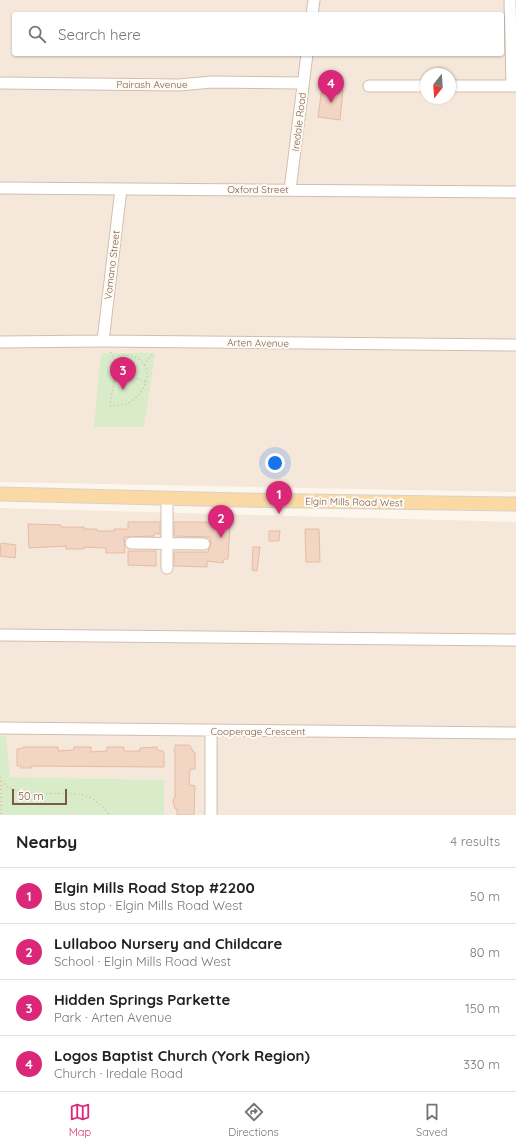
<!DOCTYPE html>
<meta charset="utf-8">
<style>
:root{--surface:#fff;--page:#f2f2f2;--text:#222;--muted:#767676;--line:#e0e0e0;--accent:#db2777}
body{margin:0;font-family:Quicksand,sans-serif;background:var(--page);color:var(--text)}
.compass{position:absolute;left:420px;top:68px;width:36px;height:36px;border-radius:50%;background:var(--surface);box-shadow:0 1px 3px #0004;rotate:197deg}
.scale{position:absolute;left:12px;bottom:10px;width:55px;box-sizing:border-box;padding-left:4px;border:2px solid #7a5c4d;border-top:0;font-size:11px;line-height:14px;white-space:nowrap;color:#7a5c4d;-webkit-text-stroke:3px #fffaf3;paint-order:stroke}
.you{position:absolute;left:275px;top:463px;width:14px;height:14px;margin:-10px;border:3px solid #fff;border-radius:50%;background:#1a73e8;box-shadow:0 0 0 6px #1a73e833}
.badge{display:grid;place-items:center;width:26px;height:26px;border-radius:50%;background:var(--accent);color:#fff;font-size:13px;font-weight:700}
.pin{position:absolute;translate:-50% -33px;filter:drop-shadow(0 1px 2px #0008)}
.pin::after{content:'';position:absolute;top:21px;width:14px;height:12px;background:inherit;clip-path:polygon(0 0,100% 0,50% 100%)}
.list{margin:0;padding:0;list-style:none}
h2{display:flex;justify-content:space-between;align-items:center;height:52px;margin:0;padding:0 16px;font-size:17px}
h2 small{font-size:13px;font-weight:400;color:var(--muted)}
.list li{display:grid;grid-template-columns:26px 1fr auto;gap:12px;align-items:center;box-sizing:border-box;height:56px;padding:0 16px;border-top:1px solid var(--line)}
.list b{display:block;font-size:15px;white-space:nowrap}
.list p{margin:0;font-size:13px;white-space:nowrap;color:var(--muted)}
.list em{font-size:13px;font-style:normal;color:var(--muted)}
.icon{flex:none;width:22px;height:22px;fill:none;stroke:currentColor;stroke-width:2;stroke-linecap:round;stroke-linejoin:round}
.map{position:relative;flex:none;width:516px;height:815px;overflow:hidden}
.search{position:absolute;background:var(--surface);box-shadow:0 1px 3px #0004;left:12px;right:12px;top:12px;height:44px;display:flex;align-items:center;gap:10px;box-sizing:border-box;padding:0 14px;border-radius:4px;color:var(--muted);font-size:15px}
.sheet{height:276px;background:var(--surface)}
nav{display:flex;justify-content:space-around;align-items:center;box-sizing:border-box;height:56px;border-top:1px solid var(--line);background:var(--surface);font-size:11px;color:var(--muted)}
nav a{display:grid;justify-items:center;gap:2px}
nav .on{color:var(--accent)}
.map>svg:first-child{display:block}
.residential{fill:#f5e8da;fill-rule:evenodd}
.green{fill:#d8ecc9}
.building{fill:#f3d5c3;stroke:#e6bba3}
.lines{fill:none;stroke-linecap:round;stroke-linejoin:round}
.minor-casing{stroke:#d1beb0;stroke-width:13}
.major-casing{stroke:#dad1cd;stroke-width:15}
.path{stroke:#d9b8a5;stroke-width:1.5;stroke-dasharray:1 3;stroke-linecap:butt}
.minor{stroke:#fff;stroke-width:11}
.major{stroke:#fbd9a5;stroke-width:13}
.labels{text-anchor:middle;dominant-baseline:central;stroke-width:4;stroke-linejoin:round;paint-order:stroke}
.street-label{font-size:10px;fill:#7a5c4d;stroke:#fffaf3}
</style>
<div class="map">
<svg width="516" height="815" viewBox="0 0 516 815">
<rect width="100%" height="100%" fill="#fdf6ec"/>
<!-- residential -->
<path class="residential" d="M0 0H516V492L0 482ZM14 14H502V54H14ZM426 74H450V98H426Z
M0 508 516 522V815H164L163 780 10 777 6 737 0 736Z"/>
<!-- green -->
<path class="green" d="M101 353H155L144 427H94Z
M0 736H6L10 777 164 780V815H0Z"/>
<!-- building -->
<path class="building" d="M322 87 343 90 340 120 318 117Z
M128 522H160V534L155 533 154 536 124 537 125 553H106V548L84 547V549H66V546L29 548 28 524 61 525V527H84V529H97V531H114V529H128Z
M174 522H207V523L230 526 228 559H224L223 563 207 561V567L174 566V552H208L211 544 210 537 174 536Z
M305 529H319L320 562H306Z
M269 531H280L279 541H269Z
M1 543 16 545 15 558 0 556Z
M253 547H260L257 571 252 570Z
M128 551H156V566L128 565Z
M175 745H189L191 747 193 752H195V769H190L189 785 195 786 194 815H177V809H175L173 801 175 796V755L174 750 175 749Z
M23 747H58V751L74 750V747H91V752L107 751V747H124V751H140V748L157 747V750L163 751 164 753V767L31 766V768H21V766H17V749L23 748Z"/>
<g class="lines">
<defs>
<path id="minor" d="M510 0 512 86
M312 14 314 0
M0 83 179 85 212 82 303 83
M369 86H426
M450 86H516
M0 188 516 192
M290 190 307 54
M103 341 121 189
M0 342 103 341 516 345
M131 543 204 544
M167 568V498
M0 635 516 640
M0 728 516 733
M211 815V730"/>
<path id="major" d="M0 494 240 500 516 504"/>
</defs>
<!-- minor casing -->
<use href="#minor" class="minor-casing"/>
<!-- major casing -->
<use href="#major" class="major-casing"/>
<!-- path -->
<path class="path" d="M111 352 116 363
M144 365 153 353
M116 370 110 406C116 405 121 406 126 404 144 397 157 370 137 358 133 356 129 355 125 355 115 357 113 367 120 374L126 373 127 370 126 367H123V370
M114 379 127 375 146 382
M0 777C7 801 64 790 83 795 94 798 103 806 110 815
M1 781V815"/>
<!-- minor -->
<use href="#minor" class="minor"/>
<!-- major -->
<use href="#major" class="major"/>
</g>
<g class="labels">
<!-- street labels -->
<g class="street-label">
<text x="152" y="84">Pairash Avenue</text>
<text transform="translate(299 122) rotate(-83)">Iredale Road</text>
<text x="258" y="189">Oxford Street</text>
<text transform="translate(112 265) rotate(-83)">Vomano Street</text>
<text transform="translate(258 343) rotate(1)">Arten Avenue</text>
<text transform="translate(354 502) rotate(1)">Elgin Mills Road West</text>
<text x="258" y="731">Cooperage Crescent</text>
</g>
</g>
</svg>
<svg class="compass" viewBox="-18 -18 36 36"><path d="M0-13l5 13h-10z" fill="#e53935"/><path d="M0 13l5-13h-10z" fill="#767676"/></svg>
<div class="scale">50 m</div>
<div class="you"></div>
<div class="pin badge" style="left:279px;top:514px">1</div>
<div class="pin badge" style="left:221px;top:538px">2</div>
<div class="pin badge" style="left:123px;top:390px">3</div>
<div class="pin badge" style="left:331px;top:103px">4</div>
<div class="search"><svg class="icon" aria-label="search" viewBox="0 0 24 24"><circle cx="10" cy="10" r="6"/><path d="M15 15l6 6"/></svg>Search here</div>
</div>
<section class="sheet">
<h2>Nearby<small>4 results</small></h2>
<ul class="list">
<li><span class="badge">1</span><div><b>Elgin Mills Road Stop #2200</b><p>Bus stop · Elgin Mills Road West</p></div><em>50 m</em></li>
<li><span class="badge">2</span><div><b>Lullaboo Nursery and Childcare</b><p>School · Elgin Mills Road West</p></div><em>80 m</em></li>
<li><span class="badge">3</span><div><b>Hidden Springs Parkette</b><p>Park · Arten Avenue</p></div><em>150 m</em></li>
<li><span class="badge">4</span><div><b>Logos Baptist Church (York Region)</b><p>Church · Iredale Road</p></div><em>330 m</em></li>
</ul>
</section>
<nav>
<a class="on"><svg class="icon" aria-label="map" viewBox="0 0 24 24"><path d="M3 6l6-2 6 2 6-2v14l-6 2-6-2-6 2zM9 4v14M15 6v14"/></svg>Map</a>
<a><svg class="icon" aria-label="directions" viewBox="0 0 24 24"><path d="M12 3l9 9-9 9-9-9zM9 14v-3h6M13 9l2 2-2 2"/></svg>Directions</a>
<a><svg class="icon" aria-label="saved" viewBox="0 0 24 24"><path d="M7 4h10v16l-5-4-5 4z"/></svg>Saved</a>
</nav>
